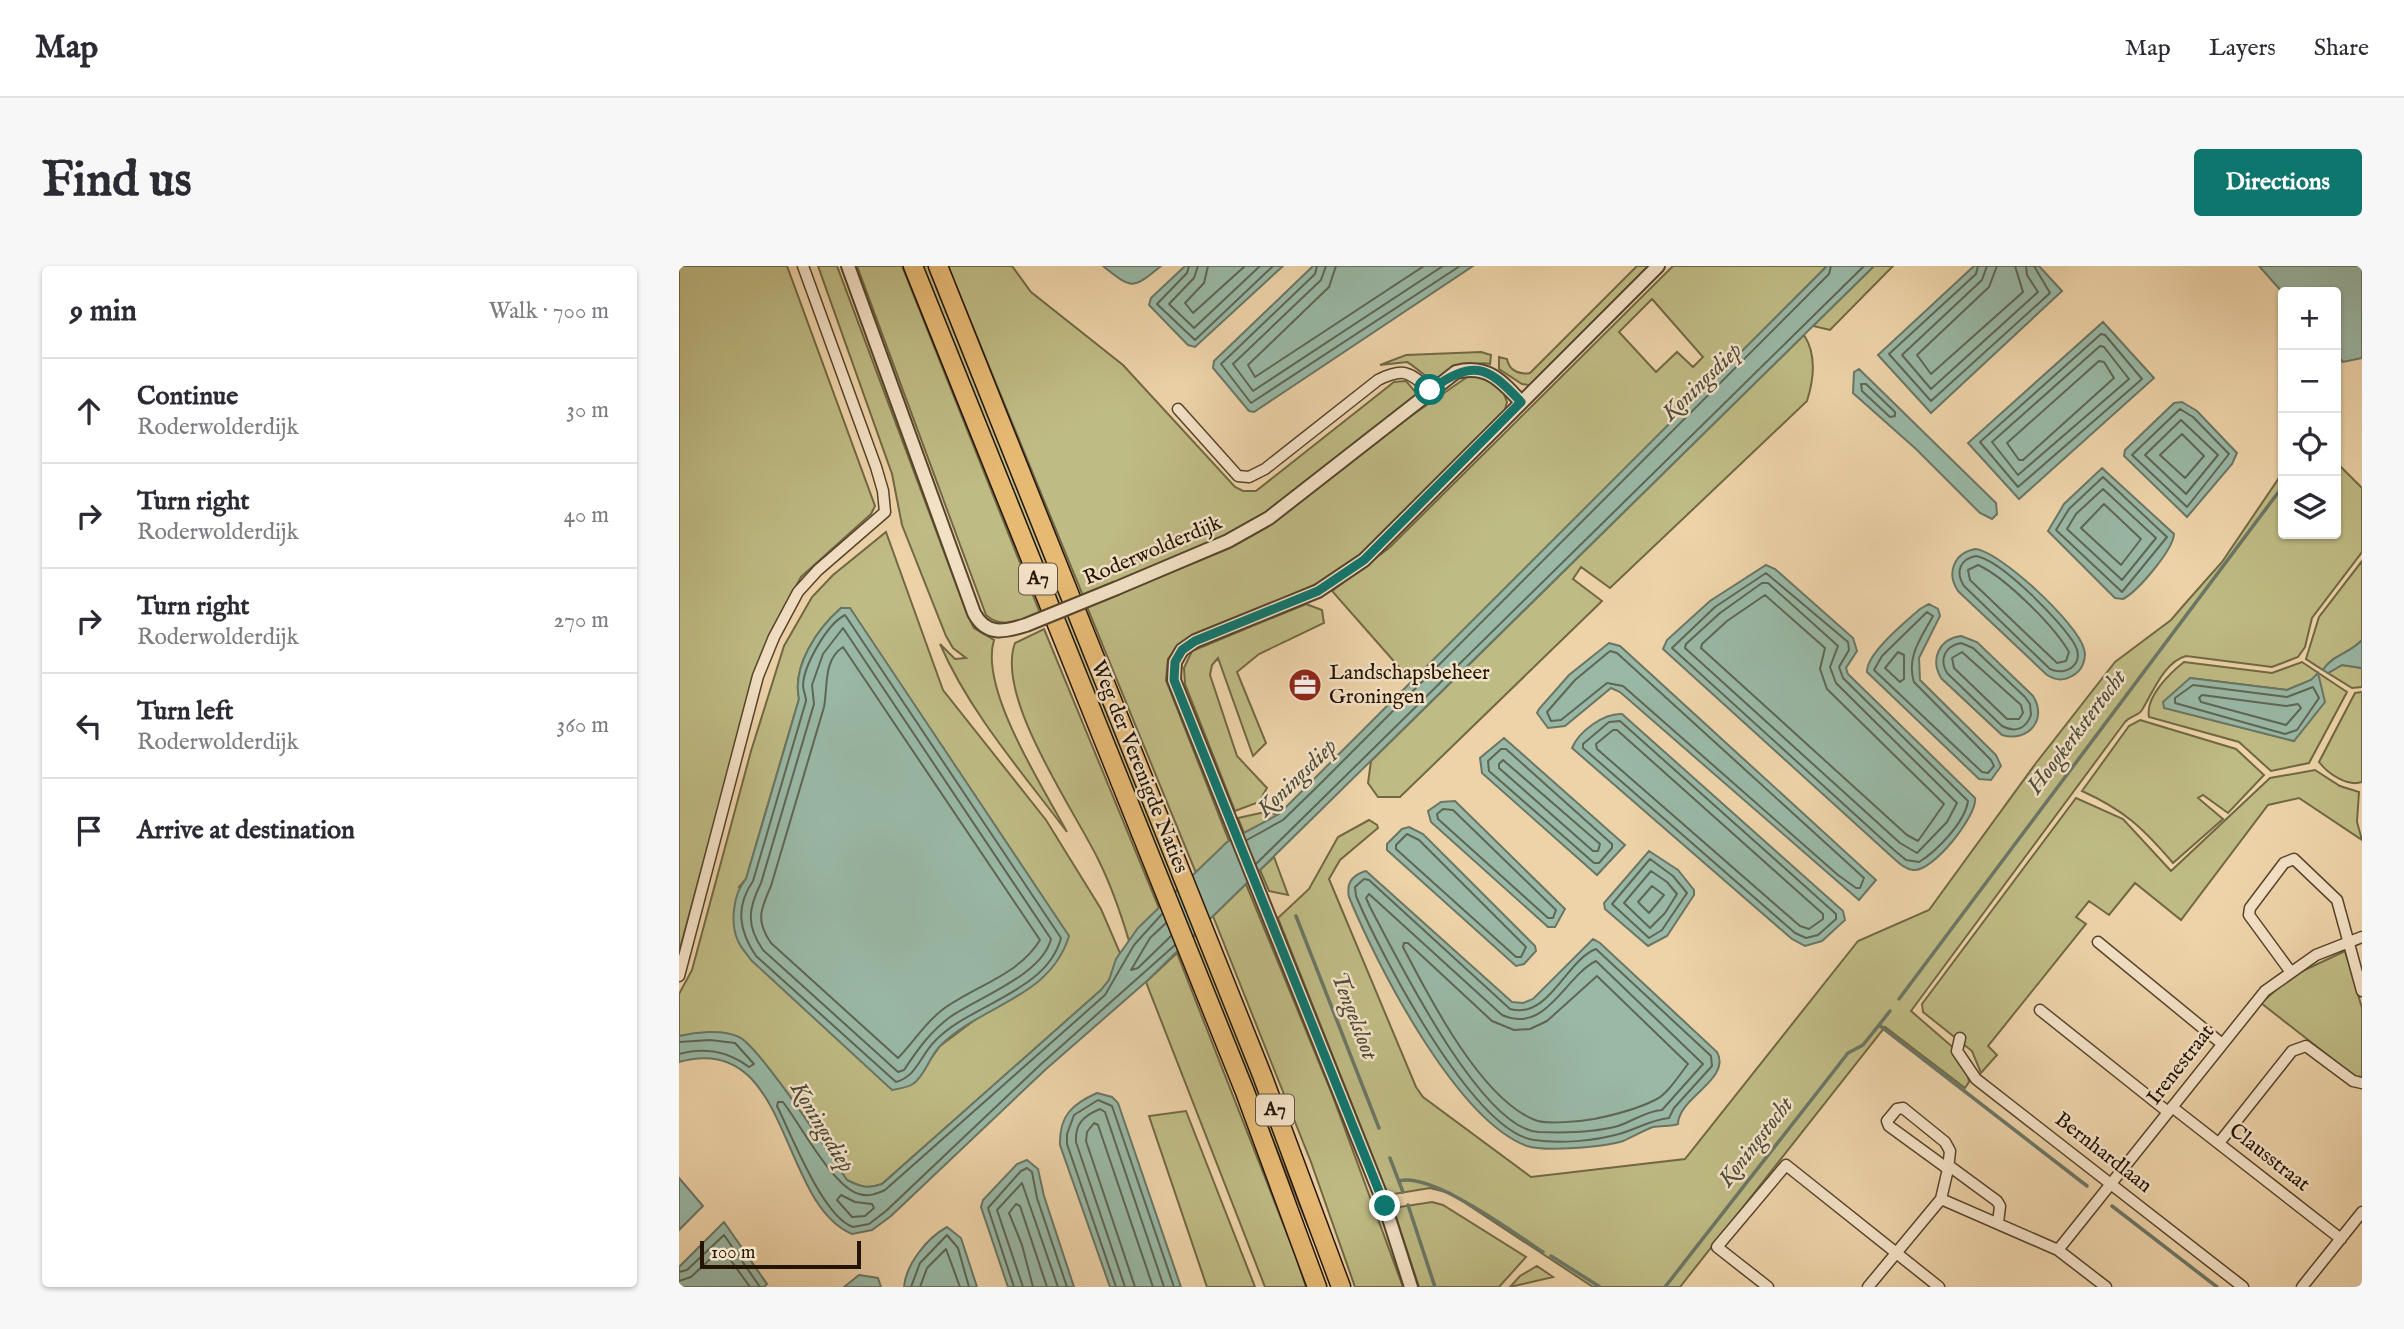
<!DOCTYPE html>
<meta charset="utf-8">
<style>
:root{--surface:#fff;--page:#f7f7f7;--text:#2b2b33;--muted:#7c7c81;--line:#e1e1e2;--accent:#0f766e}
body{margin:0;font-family:"IM FELL English",serif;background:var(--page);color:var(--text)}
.controls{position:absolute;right:21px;top:21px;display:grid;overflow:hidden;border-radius:7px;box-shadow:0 2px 5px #0004}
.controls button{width:63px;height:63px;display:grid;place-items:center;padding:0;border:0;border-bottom:2px solid var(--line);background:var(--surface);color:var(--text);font:35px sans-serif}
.scale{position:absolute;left:21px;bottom:18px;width:161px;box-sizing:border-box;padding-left:7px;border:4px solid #231403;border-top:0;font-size:19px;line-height:24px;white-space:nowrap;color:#231403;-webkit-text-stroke:5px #f4e2c7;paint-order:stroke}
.stop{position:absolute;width:21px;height:21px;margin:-16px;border:5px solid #0f766e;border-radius:50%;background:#fff}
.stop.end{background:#0f766e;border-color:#fff;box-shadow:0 2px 7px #0008}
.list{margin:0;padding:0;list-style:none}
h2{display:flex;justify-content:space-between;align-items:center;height:91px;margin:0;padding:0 28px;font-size:30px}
h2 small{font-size:23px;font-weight:400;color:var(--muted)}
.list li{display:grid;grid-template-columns:46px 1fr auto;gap:21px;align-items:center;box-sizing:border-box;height:105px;padding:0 28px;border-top:2px solid var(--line)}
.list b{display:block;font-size:26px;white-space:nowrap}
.list p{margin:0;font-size:23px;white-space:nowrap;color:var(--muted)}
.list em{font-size:23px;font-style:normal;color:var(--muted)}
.icon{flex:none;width:38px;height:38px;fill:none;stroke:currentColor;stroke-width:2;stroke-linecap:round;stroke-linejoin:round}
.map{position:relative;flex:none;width:1683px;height:1021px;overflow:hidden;border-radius:7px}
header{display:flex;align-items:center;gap:42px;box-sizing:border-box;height:98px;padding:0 35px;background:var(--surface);border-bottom:2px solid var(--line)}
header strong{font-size:33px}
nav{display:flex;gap:38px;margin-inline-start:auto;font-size:24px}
.intro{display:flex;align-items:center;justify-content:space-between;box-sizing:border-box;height:168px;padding:0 42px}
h1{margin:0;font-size:49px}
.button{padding:18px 32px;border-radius:7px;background:var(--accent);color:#fff;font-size:24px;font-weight:700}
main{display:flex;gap:42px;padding:0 42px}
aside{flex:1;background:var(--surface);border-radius:7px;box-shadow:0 2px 5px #0004}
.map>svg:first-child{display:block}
.green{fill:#bfbb84;stroke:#716844;stroke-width:2;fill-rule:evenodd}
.water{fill:#99b8a6;stroke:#6a7665;stroke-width:2}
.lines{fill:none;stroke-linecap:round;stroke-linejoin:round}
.shore{stroke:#5e6654;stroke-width:2}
.stream{stroke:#6a7665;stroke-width:3.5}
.minor-casing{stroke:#56442c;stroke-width:13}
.tertiary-casing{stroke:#56442c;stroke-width:16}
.motorway-casing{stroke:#231403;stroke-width:21}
.minor{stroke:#f4e2c7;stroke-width:10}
.tertiary{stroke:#f4e2c7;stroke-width:12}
.motorway{stroke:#e7ba74;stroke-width:18}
.tertiary-bridge-casing{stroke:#56442c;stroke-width:16;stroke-linecap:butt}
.tertiary-bridge{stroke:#f4e2c7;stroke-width:12}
.route{stroke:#0f766e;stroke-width:9}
.labels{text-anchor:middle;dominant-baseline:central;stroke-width:5;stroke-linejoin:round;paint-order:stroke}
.shield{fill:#f4e2c7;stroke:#62523e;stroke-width:2}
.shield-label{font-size:19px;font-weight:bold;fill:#231403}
.street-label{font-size:21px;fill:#231403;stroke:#f4e2c7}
.poi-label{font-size:21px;fill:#231403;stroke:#f4e2c7;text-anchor:start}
.water-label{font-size:23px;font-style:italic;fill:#4c4d3c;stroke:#f4e2c7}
</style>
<header>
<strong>Map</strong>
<nav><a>Map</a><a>Layers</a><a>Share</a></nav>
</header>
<div class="intro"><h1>Find us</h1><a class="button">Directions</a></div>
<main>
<aside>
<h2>9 min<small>Walk · 700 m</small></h2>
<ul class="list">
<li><svg class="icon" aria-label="ahead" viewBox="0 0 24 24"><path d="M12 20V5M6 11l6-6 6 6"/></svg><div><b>Continue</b><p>Roderwolderdijk</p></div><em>30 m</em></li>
<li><svg class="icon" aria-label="right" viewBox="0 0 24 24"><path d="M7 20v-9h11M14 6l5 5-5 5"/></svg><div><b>Turn right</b><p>Roderwolderdijk</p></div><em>40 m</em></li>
<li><svg class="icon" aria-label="right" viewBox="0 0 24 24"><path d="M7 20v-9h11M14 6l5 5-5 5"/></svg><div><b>Turn right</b><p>Roderwolderdijk</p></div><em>270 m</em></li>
<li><svg class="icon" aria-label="left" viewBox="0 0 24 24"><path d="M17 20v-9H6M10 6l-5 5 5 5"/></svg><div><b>Turn left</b><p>Roderwolderdijk</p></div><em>360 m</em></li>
<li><svg class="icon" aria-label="arrive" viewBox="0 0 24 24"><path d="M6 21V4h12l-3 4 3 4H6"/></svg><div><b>Arrive at destination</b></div></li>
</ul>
</aside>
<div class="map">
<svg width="1683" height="1021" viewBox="0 0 1683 1021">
<rect width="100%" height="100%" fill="#eed3a9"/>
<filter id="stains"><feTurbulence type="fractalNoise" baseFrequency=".00286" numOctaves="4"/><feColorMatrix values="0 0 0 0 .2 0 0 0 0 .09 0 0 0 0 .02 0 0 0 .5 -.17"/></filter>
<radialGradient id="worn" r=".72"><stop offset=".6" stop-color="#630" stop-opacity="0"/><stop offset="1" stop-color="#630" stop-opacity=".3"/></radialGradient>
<!-- green -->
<path class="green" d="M0 0H108L196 240 192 248 122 311 90 370 76 407 0 686Z
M139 0H158L289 350 295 362 315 374C300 423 364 521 388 566 343 506 291 447 261 378L276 393 287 392 274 382 267 370 223 259 213 208Z
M178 0H223L361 347C343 354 323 364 307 349Z
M242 0H252L387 337 378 340Z
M269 0H333L352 26 444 99 556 221 564 225H577L715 116 727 115 739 129 580 252 546 271 404 330Z
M958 0H975L856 120 843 118 820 103V91L828 93C830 105 841 109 851 107Z
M994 0H1148L734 417 653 325 710 282ZM973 33 1024 91 1014 101 998 86 977 106 940 66Z
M1195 0H1214L1151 64 1134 60Z
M1125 69C1138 89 1135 113 1128 135L931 322 902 301 894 313 923 335 721 531H699L689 517 692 495Z
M802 86 812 89 811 98C787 93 767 117 751 112 743 109 736 100 728 96L701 99 727 89Z
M791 109H801L822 120 828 136 824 151 681 290 651 311 603 336 500 379 489 393 487 414 550 575 517 607 408 341 551 282 587 262 729 152Z
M1657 196 1683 222V286L1633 352 1626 381 1619 391 1593 401 1507 390C1485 396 1474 426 1463 444 1459 450 1451 450 1446 456L1232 745 1285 791 1290 816 1286 822 1206 761 1001 1021H914L771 927 751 922 709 929 599 652 630 623 659 571 690 554 698 559 699 562 661 594 650 613 737 821 744 831 852 911 1006 893 1179 675 1250 644 1357 497 1436 396 1492 354 1504 340 1543 296 1604 206V268H1657Z
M207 266 264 424 367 554 422 643 441 687 430 714 422 724 203 918C189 923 182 922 168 914L70 780 31 767 0 770V728L13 704 72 485 105 380 133 331 154 309ZM162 342 301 750 261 780 248 798 60 621 67 613 120 433C113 400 138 363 162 342Z
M1683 295V374C1672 387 1653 389 1644 404L1627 393 1640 351Z
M627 338 643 344 645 357 580 388 558 406 587 477 574 490 539 392 533 399 531 409 558 490 588 522 580 536 556 545 506 418 505 402 513 385Z
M391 348 501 621 494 629 383 351Z
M365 363 480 642 450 675C442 648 432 619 419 593 394 542 316 431 336 377Z
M1505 396 1593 407 1623 396 1668 426 1630 497 1592 505 1560 476 1470 451C1466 431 1491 407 1505 396ZM1511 412 1608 424 1632 414 1615 475 1486 442Z
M1663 399 1683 402V421L1673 422 1649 407Z
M1683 426V516C1669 521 1649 508 1640 496L1676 427Z
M1461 454 1557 483 1585 509 1549 547 1524 529 1519 532 1544 553 1494 597C1464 562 1445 544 1403 525L1450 460Z
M1636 504 1661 520 1680 526 1678 556 1683 574 1620 532 1589 539 1502 654 1456 617 1430 649 1410 635 1397 651 1407 658 1309 780 1318 789 1302 807 1293 785 1244 746 1243 738 1397 532 1444 553 1492 605 1591 512Z
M586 546 600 549 565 567 559 552Z
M595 591 609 629 590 625 581 604Z
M567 618 653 828 724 1021H676L632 896 534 650Z
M519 666 574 804 649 1009 512 673Z
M1666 685 1683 742V812L1679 813 1582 737 1613 710Z
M498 687 616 988 627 1021H586L467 716Z
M507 845 576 1021H528L470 850Z
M753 936 764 939 847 991 820 1021H740L714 942Z
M858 1000 874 1011 831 1021 841 1010Z"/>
<!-- water -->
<path class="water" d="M424 0H482C453 24 453 23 424 0Z
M506 0H604L516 81 509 79 470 39 472 32Z
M634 0H794L575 146 570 145 534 102 535 95Z
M1148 0H1195L469 714 366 804 212 950 193 964 173 968C99 937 112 764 0 796V770C16 766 44 763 60 771 82 782 150 888 168 914 182 921 189 923 203 918L422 724 430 714 437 693 459 662 548 576 600 548Z
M1295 0H1360L1383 25 1252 147 1199 89Z
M1580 0H1683V92L1664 96 1657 88V26L1604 27Z
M1424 56 1475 112 1340 233 1289 177Z
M1180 103 1317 237 1318 248 1313 253 1301 247 1237 183 1174 127 1175 106Z
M1503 136 1518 145 1558 187 1553 198 1508 251 1445 190 1446 184 1495 137Z
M1423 202 1495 268C1494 284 1459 325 1444 333L1436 332 1369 265 1385 238Z
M1296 283C1321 285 1399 358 1405 383 1408 393 1403 405 1393 410 1385 415 1376 414 1368 409L1279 325C1267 307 1275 287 1296 283Z
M1087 299 1096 303 1174 372 1178 385 1167 402 1169 408 1296 532C1299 549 1253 607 1234 604 1225 603 1218 595 1211 589L984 383 988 374 1031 335Z
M1250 338 1259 343 1261 350 1240 392 1241 414 1317 489 1322 500 1312 514 1300 513 1188 406C1187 388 1227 355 1241 343Z
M162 342H171L390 670C371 732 304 738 262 779 251 789 246 810 234 818 229 821 219 823 213 824L72 694C68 688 62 682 59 675 51 658 54 627 67 613L120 433C113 400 138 363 162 342Z
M1282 370 1298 376 1354 430C1369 453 1349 477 1323 469L1262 412C1251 393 1260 373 1282 370Z
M1683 374V402L1663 399 1649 407 1644 404C1653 389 1672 387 1683 374Z
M930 377 941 380 1197 614 1180 634 941 426 932 422 886 460 869 462 858 447 860 443 890 409Z
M1639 407 1646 436 1615 475 1485 442 1484 436 1511 412 1608 424 1632 414Z
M943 448 1164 645 1166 654 1143 675 1126 680 1113 673 893 482C900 465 925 447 943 448Z
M825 472 946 579 918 609 803 507 801 492Z
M776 535 886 643 876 661H869L752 556 749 545 762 536Z
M730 561 744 568 856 680 857 685 845 698 837 700 708 584V578L723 563Z
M970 585 999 604 1015 624V629L988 670 969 680 926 643 925 637Z
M687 605 833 736 844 737 854 733 914 673 921 677 1038 786C1053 813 999 832 999 858 992 861 982 859 974 861 963 865 954 871 944 875 925 881 866 886 848 880 777 854 698 699 670 631 667 617 673 609 687 605Z
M418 827 433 831 439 837 502 1021H431L381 879C380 850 393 838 418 827Z
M348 894 359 903 365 930 395 1021H329L302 941 304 934 338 898Z
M0 912 24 940 0 964Z
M45 956 88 1018 85 1021H0V1001Z
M268 961 282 972 298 1021H225C227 998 248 972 268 961Z
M180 1009 199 1012 202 1021H165Z"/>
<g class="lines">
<!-- shore -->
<path class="shore" d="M510 0 508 7 478 38 516 74 594 0
M519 0 515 12 490 38 515 62 581 0
M529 0 525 17 506 37 514 47 566 0
M638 0 636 8 542 98 572 137 781 0
M647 0 642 14 554 98 574 125 764 0
M657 0 650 21 569 99 576 111 745 0
M1299 0 1297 8 1210 88 1252 135 1371 27 1355 0
M1308 0 1303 14 1223 89 1252 123 1359 26 1348 9 1347 0
M1318 0 1310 21 1238 89 1252 108 1344 26 1336 0
M1422 68 1426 69 1463 113 1339 221 1301 176Z
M1421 80 1425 81 1450 113 1339 209 1313 176Z
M1420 95 1425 96 1435 112 1344 194H1340L1328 177Z
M1182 118H1187L1216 146V150L1211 151 1183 125Z
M1501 143 1514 151 1550 188 1508 241 1453 189Z
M1502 154 1539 189 1507 228 1466 189Z
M1503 168 1525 190 1506 212 1481 189Z
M1424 211 1488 271 1443 326 1377 264 1390 243Z
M1424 223 1477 272 1443 314 1388 263 1397 248Z
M1425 238 1462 273 1442 299 1402 262Z
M1297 290C1322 294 1383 356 1396 379 1406 397 1388 411 1371 403L1285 320C1276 306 1281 293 1297 290Z
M1299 299C1326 311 1375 360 1390 386L1387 395 1378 397 1291 314 1289 304Z
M1087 307 1169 376 1170 384 1160 401 1164 412 1289 535C1286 556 1258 585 1240 596L1227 594 1215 584 993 382 1036 341Z
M1083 317H1089L1159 380 1151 401 1157 417 1278 537 1268 556 1238 587 1221 577 1006 382 1007 378 1041 347Z
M1086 329 1146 382 1141 403 1148 423 1265 538 1239 575 1228 569 1022 382 1023 378 1048 355Z
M1248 346 1254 350C1242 372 1227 391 1235 416L1312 494 1315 500 1309 507 1303 506 1195 404 1203 390Z
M166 349 382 672C368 726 291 738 256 775 241 790 238 810 217 816L77 690C60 665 56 641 74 615L127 435C127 430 124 424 124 419 125 399 148 358 166 349Z
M164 362 372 673C363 709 300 731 271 751 251 766 239 783 225 804L219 806 84 684C67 659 69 643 82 617L135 438 133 419 144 388Z
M1282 377 1294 382 1346 431 1351 438 1352 449C1347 463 1336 467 1323 460L1268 407C1260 393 1266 380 1282 377Z
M164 381 361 674C339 710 295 720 263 744 244 759 235 776 219 792L92 677C76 654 82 643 92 620L145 441C149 420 144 394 164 381Z
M931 385 938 387 1185 612 1181 622H1177L1159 609 944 420 928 417 882 454 872 455 868 446 896 414Z
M1219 386 1225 389V413L1221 416 1206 402Z
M1283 386 1342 439 1344 447 1340 453H1328L1275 402 1273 392Z
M1514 419 1608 431 1634 421 1640 432 1618 464 1606 468 1496 437V432Z
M1523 429 1607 440 1619 438 1622 442 1607 459 1522 436 1520 432Z
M941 455 1157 648V653L1139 669 1127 672 1116 667 904 482V478L930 456Z
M934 464H938L1144 648V653L1130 663 1121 660 918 483 917 478Z
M822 483H827L933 578V582L920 597H915L810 505 809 495Z
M824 494 921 578 919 585H914L820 502V498Z
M764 543 774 544 877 644 874 652H869L759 553 758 548Z
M728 568 740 574 847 681 842 691H837L717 583V579Z
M568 574 604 554 639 520 1150 8 1152 0
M971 593 994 610 1008 627 983 664 970 672 933 638Z
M577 598 1185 0
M972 605 988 616 998 628 986 647 971 662 945 637Z
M685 613 690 614 831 743C870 754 887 694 917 683L1032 790 1033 800 995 842 990 852C971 854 958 863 940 868 915 875 881 878 855 874 793 865 700 685 677 630L676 621Z
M973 620 985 629 970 647 959 636Z
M690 628 823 749C867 769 885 711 917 695L1024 798 983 844C967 845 954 855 939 860 914 867 885 867 859 866 801 862 716 688 691 641L687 632Z
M483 648 455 679 426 729 206 924C197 928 189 931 180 928 154 921 121 858 104 836H99L98 840C112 868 144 951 174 961L190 958 207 945 361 799 496 679
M487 657 471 672 452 704 459 702 492 670
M725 677H729L813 755 835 764 851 763 868 755 918 710 1009 798C1001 808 988 829 976 834 958 843 935 849 915 853 903 855 867 859 856 854 802 833 750 731 724 681Z
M0 776 31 774 56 777 75 798 70 801C48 785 26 781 0 788
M162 929 176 936 193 938 195 942 186 950 173 951 158 934Z
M0 1006 8 1004 45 969 81 1021
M0 1015 12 1011 43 982 71 1021
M232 1021 241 997 268 969 279 982 290 1021
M241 1021 248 1002 267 983 281 1021
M335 1021 309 942 342 905 348 902 353 906 358 932 388 1021
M344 1021 318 944 343 917 379 1021
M354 1021 343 979 330 947 337 938 341 940 368 1021
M437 1021 388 878V868L395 849 419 834 433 840 495 1021
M446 1021 397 876C396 858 404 850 421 843L426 846 485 1021
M456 1021 407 875 408 866 415 857 419 859 474 1021"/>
<!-- stream -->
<path class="stream" d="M617 650 700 862
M1220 733 1604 220
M1211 745 1200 759 1408 920
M711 892 724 926
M720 915C753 906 835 967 864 986
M729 939 756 1021
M1433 940 1538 1021
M872 990 921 1021
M986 1021 1169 787 1184 779 1200 759"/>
<defs>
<path id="minor" d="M499 143 559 210 570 211 586 203 699 114C725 101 730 106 751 124
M1419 676 1542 777
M1611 705 1570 649 1571 642 1605 597 1615 593 1658 634 1683 725
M0 710 79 410 95 371 119 326 139 304 206 246 204 225 197 201 124 0
M1361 744 1489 846
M1281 772 1278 785 1297 813 1564 1021
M1493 841 1662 973
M1540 877 1613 785 1627 780 1674 815 1683 817
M1269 899 1318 935 1321 940 1319 957
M1262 933 1379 984 1427 1021
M1379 984 1586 725 1637 689 1683 671
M1089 1021 1038 981 1107 899 1260 1021
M1189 1021 1262 933 1269 903 1210 860 1208 855 1218 843 1224 842 1266 876 1271 885 1269 903
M1623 1021 1683 946"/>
<path id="tertiary" d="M169 0 295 347C307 370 325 366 347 359
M438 322 549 275 590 252 777 106C808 98 823 115 842 136
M732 1021 706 940 495 414 496 396 503 384 516 375 639 325 685 294 979 0"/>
<path id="motorway" d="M234 0 566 826 638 1021
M259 0 583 809 662 1021"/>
</defs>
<!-- minor casing -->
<use href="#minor" class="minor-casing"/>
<!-- tertiary casing -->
<use href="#tertiary" class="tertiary-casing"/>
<!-- motorway casing -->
<use href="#motorway" class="motorway-casing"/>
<!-- minor -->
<use href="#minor" class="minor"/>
<!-- tertiary -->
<use href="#tertiary" class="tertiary"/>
<!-- motorway -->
<use href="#motorway" class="motorway"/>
<defs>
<path id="tertiary-bridge" d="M347 359 438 322"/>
</defs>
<!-- tertiary-bridge casing -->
<use href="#tertiary-bridge" class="tertiary-bridge-casing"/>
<!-- tertiary-bridge -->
<use href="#tertiary-bridge" class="tertiary-bridge"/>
</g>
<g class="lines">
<!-- route -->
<path class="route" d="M706 940 495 414 496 396 503 384 516 375 639 325 685 294 842 136C807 98 794 94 751 124"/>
</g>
<!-- icons -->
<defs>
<symbol id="office-disc" viewBox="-11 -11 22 22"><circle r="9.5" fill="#8f2418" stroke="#f4e2c7"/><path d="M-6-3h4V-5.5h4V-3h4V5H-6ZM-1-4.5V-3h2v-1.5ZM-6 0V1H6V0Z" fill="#fff"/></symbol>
</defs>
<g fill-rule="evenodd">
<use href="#office-disc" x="607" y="400" width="38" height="38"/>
</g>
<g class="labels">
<!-- shield labels -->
<g class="shield">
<rect x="340" y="297.5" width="38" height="31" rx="5"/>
<rect x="577" y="828.5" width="38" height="31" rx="5"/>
</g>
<g class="shield-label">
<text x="359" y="313">A7</text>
<text x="596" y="844">A7</text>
</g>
<!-- street labels -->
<g class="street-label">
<text transform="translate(474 285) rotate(-23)">Roderwolderdijk</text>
<text transform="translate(460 501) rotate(68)">Weg der Verenigde Naties</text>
<text transform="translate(1502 799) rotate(-52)">Irenestraat</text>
<text transform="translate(1424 887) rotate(38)">Bernhardlaan</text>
<text transform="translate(1590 892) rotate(38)">Clausstraat</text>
</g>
<!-- poi labels -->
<g class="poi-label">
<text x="650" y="407">Landschapsbeheer<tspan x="650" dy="24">Groningen</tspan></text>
</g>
<!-- water labels -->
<g class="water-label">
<text transform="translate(1023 116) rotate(-44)">Koningsdiep</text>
<text transform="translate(1398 466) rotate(-53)">Hoogkerkstertocht</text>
<text transform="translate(618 512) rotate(-44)">Koningsdiep</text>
<text transform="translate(675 750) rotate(69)">Tengelsloot</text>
<text transform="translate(143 861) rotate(59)">Koningsdiep</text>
<text transform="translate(1077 876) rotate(-52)">Koningstocht</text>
</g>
</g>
<rect width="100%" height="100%" filter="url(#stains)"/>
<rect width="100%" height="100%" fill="url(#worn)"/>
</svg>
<div class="controls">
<button>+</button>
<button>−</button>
<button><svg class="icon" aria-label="locate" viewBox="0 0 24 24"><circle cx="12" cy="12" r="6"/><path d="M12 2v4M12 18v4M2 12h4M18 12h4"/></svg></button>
<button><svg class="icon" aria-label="layers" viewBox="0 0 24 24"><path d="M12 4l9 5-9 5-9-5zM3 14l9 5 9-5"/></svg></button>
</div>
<div class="scale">100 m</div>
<div class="stop" style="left:751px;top:124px"></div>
<div class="stop end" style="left:706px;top:940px"></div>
</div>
</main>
